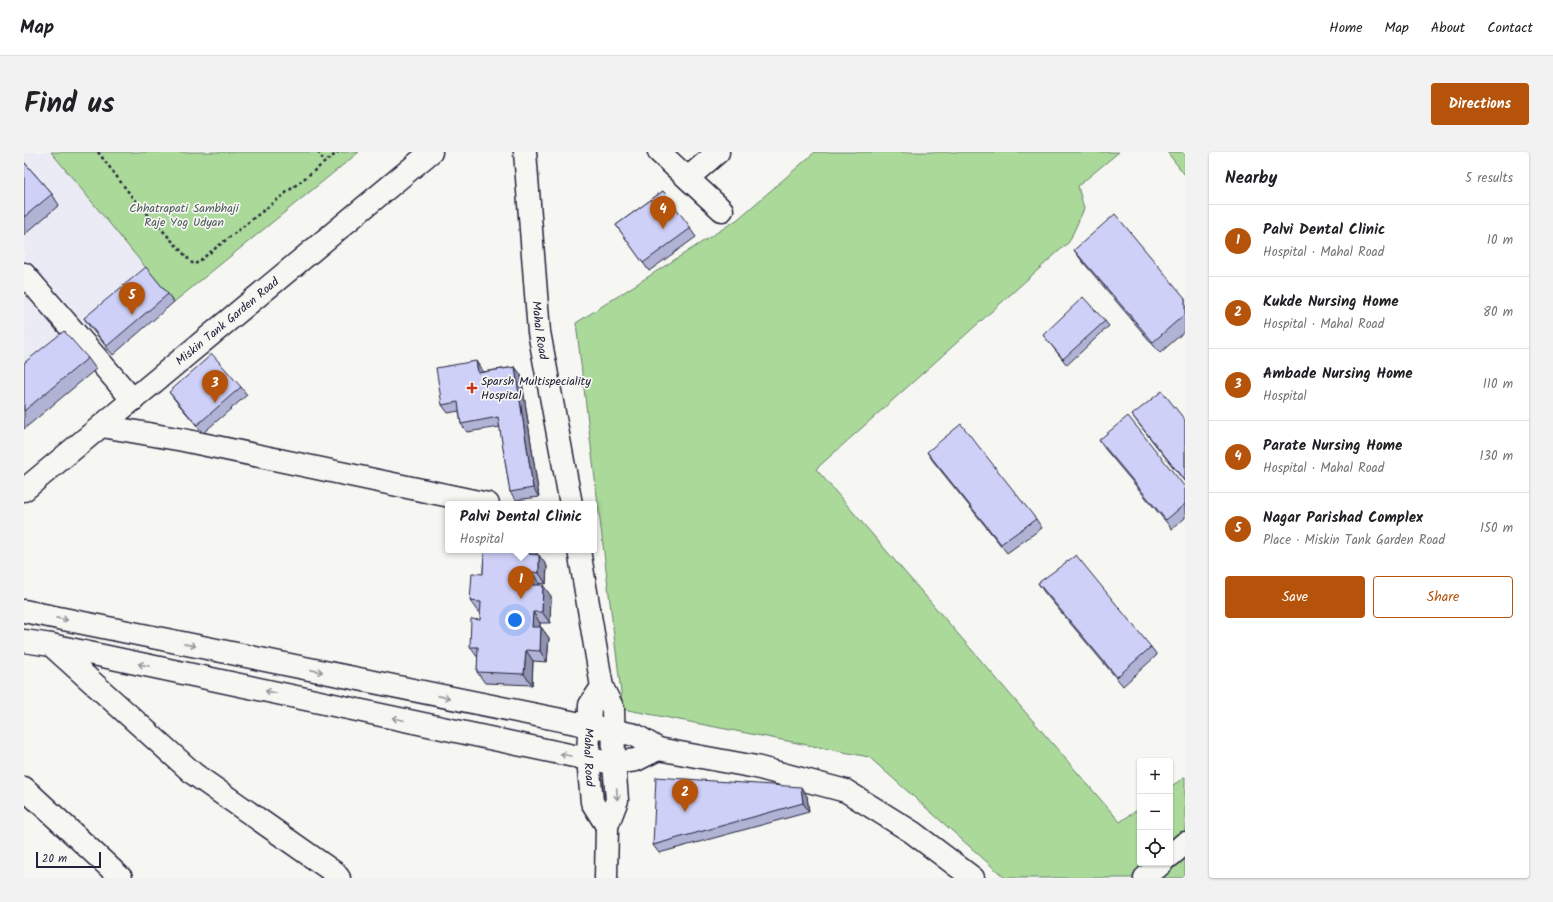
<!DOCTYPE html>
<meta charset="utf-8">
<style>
:root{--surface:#fff;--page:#f2f2f2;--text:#202124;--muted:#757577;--line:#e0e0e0;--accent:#b45309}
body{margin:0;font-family:Kalam,sans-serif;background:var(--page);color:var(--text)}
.controls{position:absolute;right:12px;bottom:12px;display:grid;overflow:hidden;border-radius:4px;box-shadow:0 1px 3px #0004}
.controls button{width:36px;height:36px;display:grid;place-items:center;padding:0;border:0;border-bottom:1px solid var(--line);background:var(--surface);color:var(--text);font:20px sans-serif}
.scale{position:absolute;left:12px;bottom:10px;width:65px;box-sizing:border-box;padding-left:4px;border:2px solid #22223b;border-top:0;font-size:11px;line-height:14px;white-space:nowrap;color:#22223b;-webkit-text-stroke:3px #f6f6f2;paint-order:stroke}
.you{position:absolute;left:491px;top:468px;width:14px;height:14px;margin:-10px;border:3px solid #fff;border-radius:50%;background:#1a73e8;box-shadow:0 0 0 6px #1a73e833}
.badge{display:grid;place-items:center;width:26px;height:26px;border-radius:50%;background:var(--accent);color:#fff;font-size:13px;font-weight:700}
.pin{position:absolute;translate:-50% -33px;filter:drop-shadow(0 1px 2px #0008)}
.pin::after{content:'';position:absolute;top:21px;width:14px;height:12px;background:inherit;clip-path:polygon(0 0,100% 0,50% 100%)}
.popup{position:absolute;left:421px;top:349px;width:152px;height:52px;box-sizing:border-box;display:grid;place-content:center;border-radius:4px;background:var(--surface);filter:drop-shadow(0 1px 3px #0005);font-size:13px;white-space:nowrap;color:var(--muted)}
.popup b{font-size:15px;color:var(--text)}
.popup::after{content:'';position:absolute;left:50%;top:100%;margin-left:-8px;border:8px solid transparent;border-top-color:var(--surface)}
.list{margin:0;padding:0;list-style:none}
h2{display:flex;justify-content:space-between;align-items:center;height:52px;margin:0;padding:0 16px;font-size:17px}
h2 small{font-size:13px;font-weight:400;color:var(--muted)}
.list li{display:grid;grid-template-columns:26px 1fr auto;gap:12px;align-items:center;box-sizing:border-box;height:72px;padding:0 16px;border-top:1px solid var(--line)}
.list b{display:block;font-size:15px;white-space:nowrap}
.list p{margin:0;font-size:13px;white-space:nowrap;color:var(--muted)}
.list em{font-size:13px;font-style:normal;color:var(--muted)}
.actions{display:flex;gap:8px;padding:12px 16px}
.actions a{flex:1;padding:9px 0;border:1px solid var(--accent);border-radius:4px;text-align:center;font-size:14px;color:var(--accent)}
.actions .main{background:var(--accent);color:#fff}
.icon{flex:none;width:22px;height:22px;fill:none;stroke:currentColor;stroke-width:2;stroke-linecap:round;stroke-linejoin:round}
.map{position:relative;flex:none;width:1161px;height:726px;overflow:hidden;border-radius:4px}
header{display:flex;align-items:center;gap:24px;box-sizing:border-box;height:56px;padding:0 20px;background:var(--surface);border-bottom:1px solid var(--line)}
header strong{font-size:19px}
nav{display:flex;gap:22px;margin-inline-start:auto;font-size:14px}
.intro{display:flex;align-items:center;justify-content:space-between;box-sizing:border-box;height:96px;padding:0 24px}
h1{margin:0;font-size:28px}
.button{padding:10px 18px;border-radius:4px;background:var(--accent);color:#fff;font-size:14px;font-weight:700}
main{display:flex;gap:24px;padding:0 24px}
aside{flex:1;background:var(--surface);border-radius:4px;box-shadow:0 1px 3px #0004}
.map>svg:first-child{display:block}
.built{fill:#eaebf4}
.green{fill:#aad999;stroke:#667e6a}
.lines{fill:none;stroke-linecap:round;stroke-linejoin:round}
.minor-casing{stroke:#22223b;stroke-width:25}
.major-casing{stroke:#22223b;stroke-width:25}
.path{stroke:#22223b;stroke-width:2.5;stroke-dasharray:3 3;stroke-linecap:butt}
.minor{stroke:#f6f6f2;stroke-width:22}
.major{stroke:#f6f6f2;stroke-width:22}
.wall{fill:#b1b3d5;stroke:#22223b}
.shaded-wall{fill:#9092ae;stroke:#22223b}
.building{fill:#ced0f8;stroke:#22223b}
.oneway{stroke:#9797a0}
.poi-dot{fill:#c8321e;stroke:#f6f6f2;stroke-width:1.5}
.labels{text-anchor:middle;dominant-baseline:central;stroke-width:3.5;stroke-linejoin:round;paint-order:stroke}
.park-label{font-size:12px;fill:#4b5957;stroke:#f6f6f2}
.street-label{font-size:12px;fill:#22223b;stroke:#f6f6f2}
.poi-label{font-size:12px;fill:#22223b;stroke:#f6f6f2;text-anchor:start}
</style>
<header>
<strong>Map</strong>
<nav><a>Home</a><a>Map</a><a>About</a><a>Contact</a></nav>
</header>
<div class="intro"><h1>Find us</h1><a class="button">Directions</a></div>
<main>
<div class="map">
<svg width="1161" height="726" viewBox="0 0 1161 726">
<rect width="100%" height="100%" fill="#f6f6f2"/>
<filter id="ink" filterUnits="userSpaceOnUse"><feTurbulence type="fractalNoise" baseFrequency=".025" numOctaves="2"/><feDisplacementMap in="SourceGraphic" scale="8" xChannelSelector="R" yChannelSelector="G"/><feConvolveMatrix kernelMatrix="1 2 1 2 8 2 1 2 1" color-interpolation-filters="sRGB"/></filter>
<g filter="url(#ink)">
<!-- built -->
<path class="built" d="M0 0H27L128 123 0 229Z"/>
<!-- green -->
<path class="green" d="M27 0H335L150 150Z
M791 0H1095L1054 34 1060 57 1045 90 792 317 1096 670 1116 656V711H1146V635L1161 625V726H981L845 605 599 557 552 171 714 67Z
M1143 0H1161V23Z"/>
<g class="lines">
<defs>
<g id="minor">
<path id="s1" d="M501 0 515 180 547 352"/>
<path d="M635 0 698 58"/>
<path d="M664 26 694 0"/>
<path d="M0 122 109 248"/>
<path d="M78 274 159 288 464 352"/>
<path d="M555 398 578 535 589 557 590 611 593 648 583 674 582 726"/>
<path d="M27 493 170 622 311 721 315 726"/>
<path id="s2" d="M578 535 566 553 564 607 568 650 583 674"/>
<path d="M0 636 97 726"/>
<path d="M1146 704 1161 691"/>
<path d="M1121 726 1138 711"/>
</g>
<g id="major">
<path id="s3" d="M0 338 407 0"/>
<path d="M0 459 611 583 634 597 732 615 822 639 888 680 949 726"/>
<path d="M0 489 27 493 564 607 590 611 612 608 634 597"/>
</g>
</defs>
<!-- minor casing -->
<use href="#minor" class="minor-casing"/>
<!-- major casing -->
<use href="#major" class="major-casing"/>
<!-- path -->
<path class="path" d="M74 0 109 46 170 113 314 0
M294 0 301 10"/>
<!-- minor -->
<use href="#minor" class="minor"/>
<!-- major -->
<use href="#major" class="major"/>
</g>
<!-- wall -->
<path class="wall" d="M0 10 28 42 35 53 0 83Z
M639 39 672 85 625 119 592 73Z
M1050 98 1161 146V179L1136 201 1058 109Z
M144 142 150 150 89 203 66 175 60 166Z
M1081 169 1085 174 1043 213 1024 189 1019 183Z
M64 206 72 217 0 277V211Z
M491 215 497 223 515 345 492 348 486 340 476 275 443 280 437 272 435 259 424 261 418 253 458 218V220Z
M217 235 223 243 179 281 151 248 145 240Z
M1108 263 1161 268V330L1114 271Z
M1075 288 1161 335V366L1148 377 1081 297Z
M903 300 1012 367 1018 376 983 401 909 309Z
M460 398H511L513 401V403L523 414 522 432 515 431V433L527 444 526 471H516V475H517L525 486 523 510 509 509 508 533 461 531 453 520 454 506 446 495 456 468 457 460H454L446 449 459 422Z
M1014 431 1127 495 1133 503 1099 534 1020 440Z
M783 644 785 660 635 701 629 693Z"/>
<!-- shaded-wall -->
<path class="shaded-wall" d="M452 209 458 218 460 229 454 221Z
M491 215 497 223 515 345 509 336Z
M505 398H511L513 401 512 413 505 402Z
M515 403 523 414 522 432 515 421Z
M508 420 515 431V444L507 433Z
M519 433 527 444 526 471 518 460Z
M509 460 516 471V486L508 475Z
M517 475 525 486 523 510 516 499Z
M502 498 509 509 508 533 500 522Z
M777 635 783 644 785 660 779 651Z"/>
<!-- building -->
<path class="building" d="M0 10 28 42 0 65Z
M639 39 667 76 619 111 592 73Z
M1091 62 1161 146V162L1129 190 1050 98Z
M122 115 144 142 83 194 60 166Z
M1059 145 1081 169 1039 207 1019 183Z
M40 179 64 206 0 259V211Z
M188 202 217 235 173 273 145 240Z
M452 209 454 221 491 215 509 336 486 340 474 265 437 272 434 250 418 253 412 216Z
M1138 239 1161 268V329L1108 263Z
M1104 264 1161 335V352L1142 368 1075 288Z
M937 272 1012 367 977 392 903 300Z
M460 398H505V402L515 403V421L508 420 507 433H519L518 460H509L508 475H517L516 499 502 498 500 522 453 520 454 495H446L447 467 456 468 457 450 446 449 448 421 459 422Z
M1052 403 1127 495 1093 525 1014 431Z
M632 625 777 635 779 651 629 693Z"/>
<!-- one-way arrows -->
<defs><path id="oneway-shaft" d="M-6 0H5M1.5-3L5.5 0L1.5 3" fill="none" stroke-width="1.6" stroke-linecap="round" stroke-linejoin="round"/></defs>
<g class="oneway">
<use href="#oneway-shaft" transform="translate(38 467) rotate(11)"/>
<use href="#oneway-shaft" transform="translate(166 493) rotate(11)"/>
<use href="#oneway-shaft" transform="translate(120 513) rotate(-168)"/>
<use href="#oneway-shaft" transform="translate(293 519) rotate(11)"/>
<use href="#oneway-shaft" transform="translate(247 540) rotate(-168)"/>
<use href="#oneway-shaft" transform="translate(420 545) rotate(11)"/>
<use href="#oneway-shaft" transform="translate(374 567) rotate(-168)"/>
<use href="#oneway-shaft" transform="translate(542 603) rotate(-168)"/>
<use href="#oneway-shaft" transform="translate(593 642) rotate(87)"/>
</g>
</g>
<!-- markers -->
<path class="poi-dot" d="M446 230h4v4h4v4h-4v4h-4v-4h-4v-4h4z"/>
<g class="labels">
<!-- park labels -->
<g class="park-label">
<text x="160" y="56">Chhatrapati Sambhaji<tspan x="160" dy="14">Raje Yog Udyan</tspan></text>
</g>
<!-- street labels -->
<g class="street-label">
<text stroke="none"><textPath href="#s3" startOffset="264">Miskin Tank Garden Road</textPath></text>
<text stroke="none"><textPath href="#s1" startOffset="179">Mahal Road</textPath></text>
<text stroke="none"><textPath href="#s2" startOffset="74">Mahal Road</textPath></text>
</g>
<!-- poi labels -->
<g class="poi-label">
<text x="457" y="229">Sparsh Multispeciality<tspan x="457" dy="14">Hospital</tspan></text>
</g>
</g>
</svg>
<div class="controls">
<button>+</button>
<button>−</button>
<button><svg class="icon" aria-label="locate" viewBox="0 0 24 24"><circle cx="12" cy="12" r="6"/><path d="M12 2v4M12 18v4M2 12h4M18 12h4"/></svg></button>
</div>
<div class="scale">20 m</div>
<div class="you"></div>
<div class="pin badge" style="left:497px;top:447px">1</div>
<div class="popup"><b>Palvi Dental Clinic</b>Hospital</div>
<div class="pin badge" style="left:661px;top:660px">2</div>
<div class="pin badge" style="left:191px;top:251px">3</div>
<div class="pin badge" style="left:639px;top:77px">4</div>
<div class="pin badge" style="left:108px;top:163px">5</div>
</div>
<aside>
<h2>Nearby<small>5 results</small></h2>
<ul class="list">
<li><span class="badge">1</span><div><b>Palvi Dental Clinic</b><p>Hospital · Mahal Road</p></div><em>10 m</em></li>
<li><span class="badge">2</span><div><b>Kukde Nursing Home</b><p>Hospital · Mahal Road</p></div><em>80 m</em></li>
<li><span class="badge">3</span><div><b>Ambade Nursing Home</b><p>Hospital</p></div><em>110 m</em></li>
<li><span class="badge">4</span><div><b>Parate Nursing Home</b><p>Hospital · Mahal Road</p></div><em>130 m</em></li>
<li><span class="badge">5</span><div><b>Nagar Parishad Complex</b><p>Place · Miskin Tank Garden Road</p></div><em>150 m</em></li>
</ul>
<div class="actions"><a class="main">Save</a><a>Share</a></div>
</aside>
</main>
